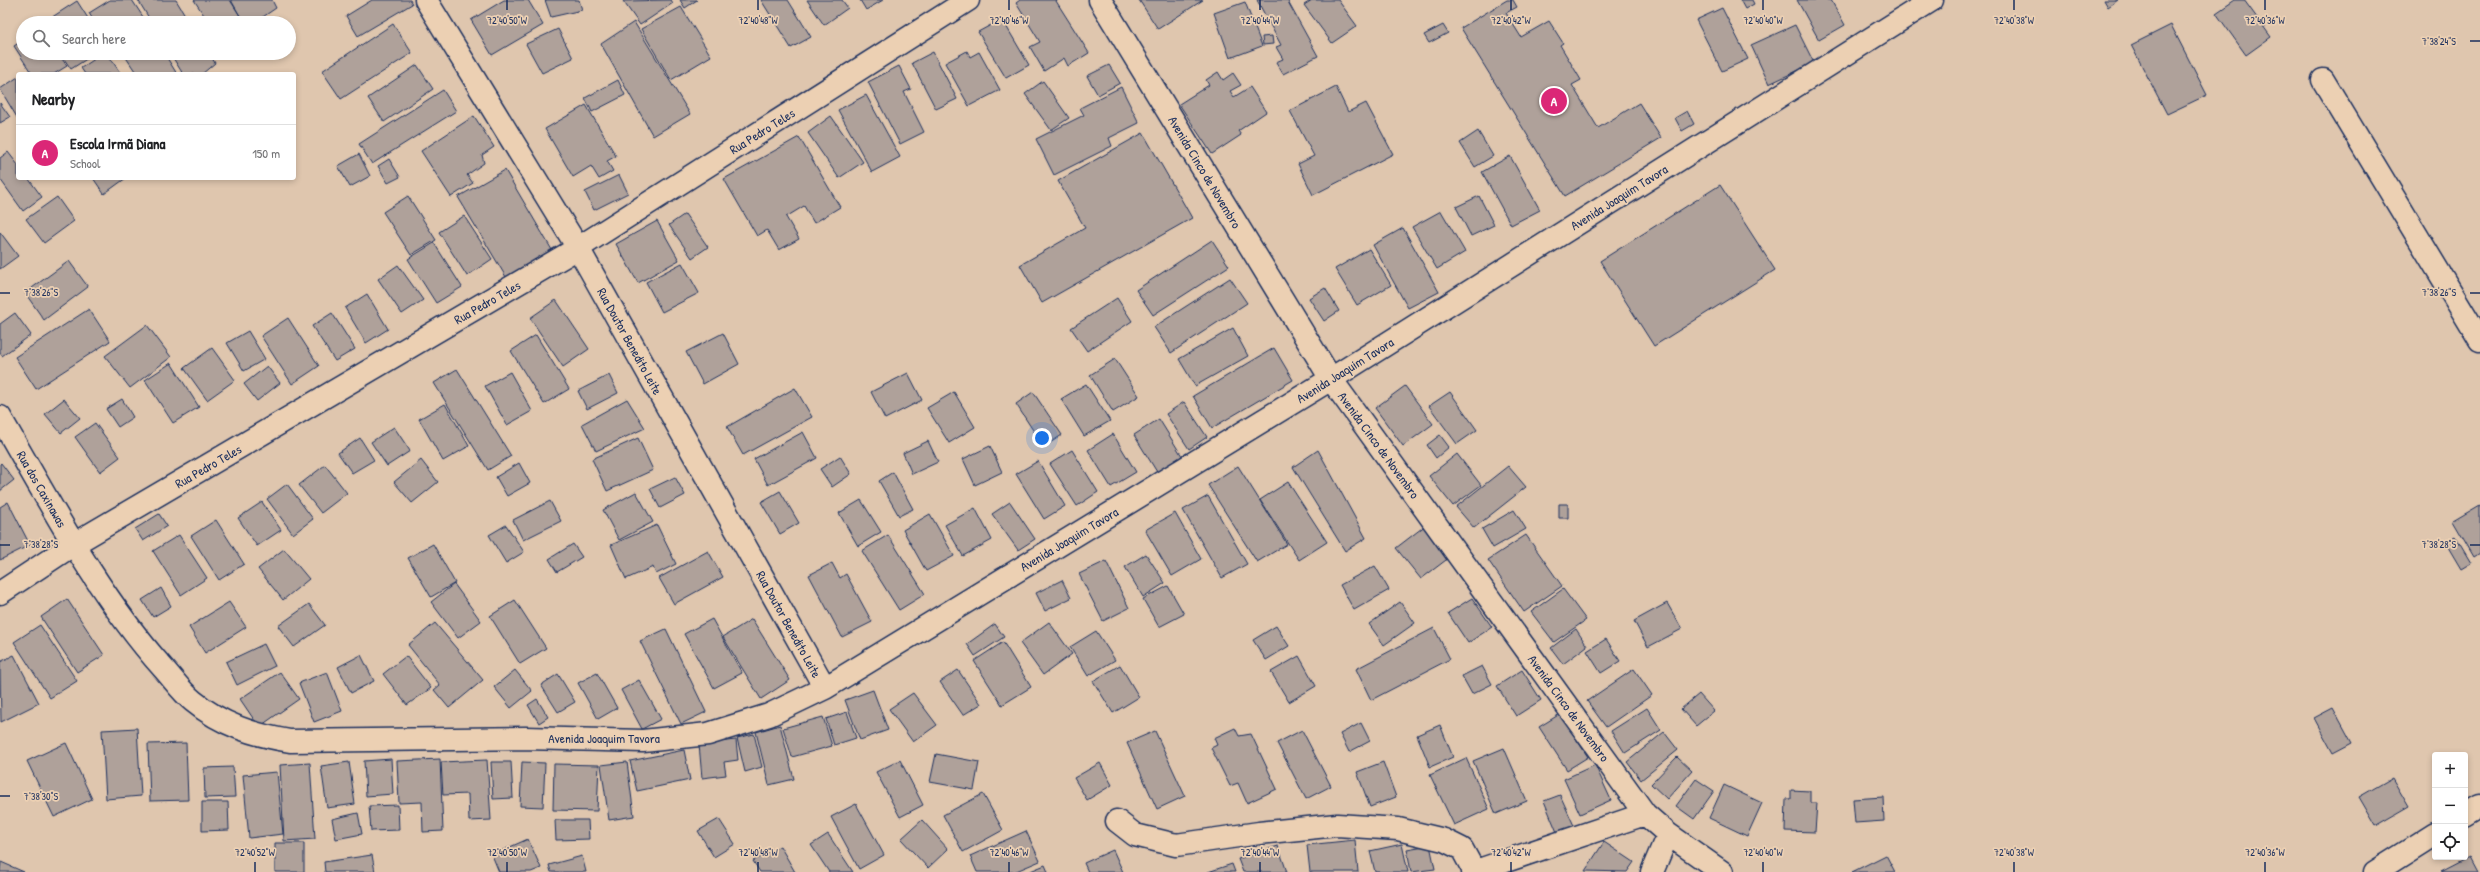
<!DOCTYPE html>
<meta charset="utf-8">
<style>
:root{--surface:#fff;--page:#f2f2f2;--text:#202124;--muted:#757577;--line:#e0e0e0;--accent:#db2777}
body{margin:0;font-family:"Patrick Hand",sans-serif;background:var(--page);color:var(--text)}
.controls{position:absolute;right:12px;bottom:12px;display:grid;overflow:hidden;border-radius:4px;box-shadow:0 2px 6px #0003}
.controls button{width:36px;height:36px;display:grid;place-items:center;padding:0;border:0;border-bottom:1px solid var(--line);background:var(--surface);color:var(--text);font:20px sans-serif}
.you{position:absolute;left:1042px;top:438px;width:14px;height:14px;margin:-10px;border:3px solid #fff;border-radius:50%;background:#1a73e8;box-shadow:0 0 0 6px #1a73e833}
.badge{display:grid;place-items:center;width:26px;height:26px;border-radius:50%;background:var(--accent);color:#fff;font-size:13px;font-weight:700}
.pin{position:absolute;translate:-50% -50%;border:2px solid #fff;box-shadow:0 1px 4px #0006}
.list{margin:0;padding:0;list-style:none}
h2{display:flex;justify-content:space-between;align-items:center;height:52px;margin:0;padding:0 16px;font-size:17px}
h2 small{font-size:13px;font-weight:400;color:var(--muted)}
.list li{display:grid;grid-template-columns:26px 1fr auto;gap:12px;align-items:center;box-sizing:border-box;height:56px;padding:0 16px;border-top:1px solid var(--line)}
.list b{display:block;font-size:15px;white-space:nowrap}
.list p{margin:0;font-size:13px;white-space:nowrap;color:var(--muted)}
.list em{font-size:13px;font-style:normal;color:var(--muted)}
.icon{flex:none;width:22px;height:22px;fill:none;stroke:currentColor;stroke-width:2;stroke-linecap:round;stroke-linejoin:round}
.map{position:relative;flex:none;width:2480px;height:872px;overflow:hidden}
.search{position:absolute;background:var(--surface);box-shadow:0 2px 6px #0003;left:16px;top:16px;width:280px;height:44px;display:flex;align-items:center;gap:10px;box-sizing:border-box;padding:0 14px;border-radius:22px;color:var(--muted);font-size:15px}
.panel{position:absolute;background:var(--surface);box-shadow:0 2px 6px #0003;left:16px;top:72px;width:280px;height:108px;border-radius:4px}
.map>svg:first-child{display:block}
.building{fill:#afa19a;stroke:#1b2f5e}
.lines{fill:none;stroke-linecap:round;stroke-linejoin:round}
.minor-casing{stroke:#1b2f5e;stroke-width:25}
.minor{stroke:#ecd0b3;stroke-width:22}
.ticks{fill:none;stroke:#1b2f5e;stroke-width:1.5}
.labels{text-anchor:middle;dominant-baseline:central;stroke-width:3.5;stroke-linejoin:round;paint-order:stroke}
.street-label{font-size:13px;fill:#1b2f5e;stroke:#ecd0b3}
.ticks-label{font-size:10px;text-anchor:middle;fill:#1b2f5e;stroke:#ecd0b3;stroke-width:3.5;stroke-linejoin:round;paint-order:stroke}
</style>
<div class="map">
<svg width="2480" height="872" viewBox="0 0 2480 872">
<rect width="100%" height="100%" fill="#dfc6ae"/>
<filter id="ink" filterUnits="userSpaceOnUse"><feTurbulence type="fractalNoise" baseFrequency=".025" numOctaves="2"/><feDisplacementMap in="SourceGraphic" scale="8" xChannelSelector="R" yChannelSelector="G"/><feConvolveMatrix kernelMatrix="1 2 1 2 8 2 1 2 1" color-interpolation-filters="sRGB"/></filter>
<g filter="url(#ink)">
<!-- building -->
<path class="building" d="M110 0H132L147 23H95L89 13Z
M138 0H176L190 23H152Z
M194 0H230L242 19 236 23H209Z
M231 0H272L276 8 254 23H244Z
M372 0H410L412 4 358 36 346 16Z
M504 0H528L543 25 492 55 471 20Z
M545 0H579L582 10 551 17Z
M671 0 673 3 640 25 623 1Z
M680 0H697L685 8Z
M761 0H788L811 37 791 48Z
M807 0H842L848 8 824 25Z
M860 0H883L866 10Z
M1020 0H1058L1056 1 1089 53 1068 66 1064 58 1044 71 1030 47 1040 42 1016 3Z
M1139 0H1203L1158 29Z
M1257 0H1287L1318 56 1283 74 1276 62 1283 59 1276 47 1281 45Z
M1312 0H1338L1357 26 1332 43 1304 5Z
M1507 0H1513L1517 7 1506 13 1521 37 1549 21 1563 43 1560 45 1581 80 1572 85 1598 128 1639 103 1661 138 1565 196 1461 28Z
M1740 0H1752L1754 4 1745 9Z
M1797 0H1831L1845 25 1819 40Z
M2104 0H2118L2108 7Z
M2235 0H2244L2271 37 2246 55 2216 13Z
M77 1 91 23H43Z
M1245 2 1262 46 1230 58 1214 13Z
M681 7 711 56 671 80 641 29Z
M1722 8 1748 59 1722 71 1696 20Z
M35 17 39 23H26Z
M1002 19 1029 65 1006 78 978 32Z
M634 22 690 114 653 136 601 44Z
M393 24 412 53 341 99 322 71Z
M1443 25 1448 33 1429 43 1424 35Z
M1795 25 1814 63 1769 84 1751 45Z
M2171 25 2207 95 2167 114 2131 45Z
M558 29 573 58 542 73 526 44Z
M1272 36 1273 44 1263 45 1262 37Z
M23 40V53H58L67 66 54 74H32L14 46Z
M967 51 970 57 979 52 1000 90 969 106 945 63Z
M933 52 957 99 936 109 912 63Z
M60 53H96L71 69Z
M104 53H107L121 74H85L81 68Z
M123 53H164L177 74H137Z
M170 53H209L215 63 202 74H183Z
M417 65 433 89 384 122 368 98Z
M1109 65 1120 83 1098 95 1087 76Z
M899 66 911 89 904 92 924 132 900 144 868 82Z
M1218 72 1223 80 1233 73 1241 85 1230 91 1234 97 1250 87 1266 112 1238 131 1241 135 1212 154 1179 104 1209 85 1206 80Z
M18 77V119L0 89Z
M618 80 625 95 592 112 585 98Z
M1043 81 1069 118 1051 130 1025 94Z
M1121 87 1139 123 1109 138 1112 146 1054 175 1036 139 1084 115 1080 108Z
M1336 87 1348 112 1366 103 1393 154 1313 195 1298 164 1314 156 1290 111Z
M443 90 456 111 372 164 359 144Z
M866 95 900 157 872 172 838 110Z
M0 103 10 117 0 123Z
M586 105 616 156 607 161 613 171 599 179 591 166 573 177 545 129Z
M1687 111 1694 124 1682 131 1675 118Z
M474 116 494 147 482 155 484 163 467 175 473 183 451 197 421 151Z
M831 116 863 162 839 178 808 133Z
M1478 131 1493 156 1475 167 1460 143Z
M1143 133 1192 218 1042 303 1020 265 1085 228 1058 181Z
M799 137 840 207 814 223 804 206 786 217 799 239 779 250 767 230 757 236 724 179Z
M8 152 18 165V178H28L42 197 23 211 0 179V158Z
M359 154 370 176 350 187 338 166Z
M1510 156 1540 210 1511 225 1482 172Z
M389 159 400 177 388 183 378 166Z
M505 170 552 250 506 277 458 197Z
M619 175 628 193 594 210 585 192Z
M93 178H126L104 194Z
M1720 185 1775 270 1654 346 1600 261Z
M408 196 436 240 411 255 383 212Z
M1479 196 1494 225 1471 236 1456 207Z
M57 197 74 221 44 243 26 219Z
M1441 211 1465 252 1437 269 1412 227Z
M685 214 708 247 692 258 669 225Z
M464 216 492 259 467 276 439 232Z
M657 221 679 260 638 283 616 244Z
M1403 228 1439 292 1408 308 1373 245Z
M0 232 18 256 0 269Z
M1212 240 1229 266 1153 315 1136 290Z
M434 243 462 287 436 303 408 259Z
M1369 249 1391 285 1357 305 1335 269Z
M69 261 88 287 44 320 25 293Z
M682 263 699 293 662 312 646 282Z
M398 265 423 300 402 314 378 279Z
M1230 278 1247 303 1171 353 1154 327Z
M1325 288 1339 311 1324 321 1309 298Z
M367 294 388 329 366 343 345 308Z
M1117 298 1132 321 1087 351 1071 328Z
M556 300 589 349 563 367 530 318Z
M89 309 110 341 36 389 15 357Z
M15 313 31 335 2 356 0 353V324Z
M332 313 355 349 335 361 312 326Z
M288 318 319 366 292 384 261 336Z
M147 325 171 357 130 388 105 356Z
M1233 328 1248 356 1195 386 1179 359Z
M248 331 265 359 244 371 227 343Z
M723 333 739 364 703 384 686 352Z
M536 335 569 389 544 404 511 351Z
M212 348 235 380 207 400 184 368Z
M1274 348 1293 380 1212 428 1193 396Z
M1115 359 1139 396 1113 412 1090 375Z
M171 363 199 407 173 423 145 380Z
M267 366 280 383 257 401 244 384Z
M457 369 511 456 488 470 434 383Z
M510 372 532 411 507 425 485 386Z
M908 373 922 400 885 419 871 392Z
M609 375 618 393 587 409 578 391Z
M1086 384 1110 421 1084 436 1061 399Z
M1405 386 1433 424 1403 446 1375 408Z
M795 388 812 417 743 455 727 427Z
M954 392 975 427 949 443 927 408Z
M1033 392 1062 435 1044 447 1016 404Z
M1450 392 1477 430 1457 444 1429 406Z
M64 399 80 418 61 433 45 414Z
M122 399 133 417 118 427 106 409Z
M627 399 645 428 596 451 582 424Z
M1184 402 1207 437 1189 449 1166 414Z
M445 404 469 446 443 461 419 419Z
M1159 419 1182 456 1157 472 1134 435Z
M95 423 120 457 100 472 75 437Z
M394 427 410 451 387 466 371 442Z
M803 432 817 458 768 485 754 459Z
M1113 434 1136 472 1111 487 1088 450Z
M1440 435 1449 447 1436 458 1427 445Z
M360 438 374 460 352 473 338 453Z
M638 438 653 470 607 491 592 459Z
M928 441 938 462 912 474 903 453Z
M990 446 1002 472 975 485 963 459Z
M1072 450 1098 492 1077 506 1050 464Z
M1318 450 1366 538 1345 551 1293 467Z
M1457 454 1481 485 1453 506 1429 476Z
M840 456 851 474 832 487 820 469Z
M421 460 438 482 412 503 394 482Z
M1038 461 1065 506 1044 519 1016 474Z
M1 463 14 480 0 491V464Z
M519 463 530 483 507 496 496 477Z
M325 465 347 493 321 513 299 485Z
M1238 466 1287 544 1257 562 1208 485Z
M1508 466 1526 487 1474 528 1456 507Z
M893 472 913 509 899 516 879 481Z
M675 477 685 495 660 508 650 489Z
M1288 482 1327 542 1299 560 1260 500Z
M287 484 313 519 293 534 267 499Z
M780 491 799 523 780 534 761 502Z
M636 492 653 522 619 540 603 510Z
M1208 496 1247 564 1222 578 1183 510Z
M861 500 881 532 858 546 839 513Z
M550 501 561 521 523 540 513 520Z
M8 502 30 545 0 560V507Z
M262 502 281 530 257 546 238 518Z
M1010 502 1035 539 1018 550 992 514Z
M1559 504H1568V518H1559Z
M2480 505V553L2474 557 2453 521Z
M975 508 992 540 963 556 945 525Z
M1514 510 1526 529 1493 548 1482 529Z
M1175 513 1201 559 1172 576 1145 530Z
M159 514 167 526 143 541 135 529Z
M930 514 954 556 926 571 903 530Z
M216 520 244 564 219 580 191 536Z
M506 525 524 552 506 563 489 535Z
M657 525 676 564 656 574 653 567 626 579 611 545Z
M1426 525 1450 557 1421 579 1396 548Z
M179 535 207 578 181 595 153 551Z
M888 535 925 594 899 610 862 551Z
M1526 535 1562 586 1524 612 1488 560Z
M2455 536 2471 563 2461 569 2445 542Z
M433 544 455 583 431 597 408 558Z
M573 544 582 557 557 572 549 559Z
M284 549 309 579 283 600 258 569Z
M708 551 723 577 674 604 659 578Z
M1146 554 1165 583 1143 597 1125 567Z
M1106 561 1129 608 1103 621 1079 574Z
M832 563 840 578 846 574 872 622 842 637 809 575Z
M1375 566 1389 590 1354 610 1340 585Z
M1062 580 1071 598 1045 611 1036 593Z
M454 584 481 621 458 638 431 602Z
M1168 586 1184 614 1159 627 1143 599Z
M161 588 171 606 153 617 142 600Z
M1563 589 1586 620 1554 642 1531 612Z
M1472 598 1492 627 1468 643 1448 613Z
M67 599 104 655 77 672 41 617Z
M515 600 546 648 520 664 490 616Z
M229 602 246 627 205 653 189 627Z
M1400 602 1415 623 1384 645 1369 624Z
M1667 603 1682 629 1648 647 1634 621Z
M309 604 325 625 294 647 278 626Z
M712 619 742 673 714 688 684 634Z
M752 619 790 680 761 699 723 637Z
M1049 622 1072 654 1043 675 1020 643Z
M435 623 483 680 449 708 434 690 440 685 408 645Z
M995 624 1004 637 975 656 967 644Z
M40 625 77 681 50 698 14 642Z
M1276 626 1289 646 1266 660 1253 640Z
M1434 628 1450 659 1371 700 1356 669Z
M666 629 706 712 681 724 640 641Z
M1576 629 1587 646 1563 664 1551 648Z
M1096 631 1115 660 1088 676 1070 647Z
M1606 639 1620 661 1601 673 1587 651Z
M1003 642 1031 687 1002 705 974 661Z
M264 644 275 666 237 685 226 662Z
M14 655 39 703 1 722 0 662Z
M361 655 374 681 351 693 338 667Z
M406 656 431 688 407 705 383 674Z
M1299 656 1316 686 1289 702 1271 672Z
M1120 665 1139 697 1113 713 1093 681Z
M1482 666 1492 684 1472 694 1462 676Z
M1634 669 1652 695 1606 727 1587 701Z
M515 670 532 691 511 708 494 687Z
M958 670 981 704 963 715 940 682Z
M1522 670 1541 700 1516 716 1497 686Z
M280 672 299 699 259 727 240 699Z
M327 672 342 711 314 722 299 683Z
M597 673 617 708 598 719 578 683Z
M558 674 575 702 558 712 541 685Z
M639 680 661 719 642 729 621 690Z
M873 690 888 730 860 740 845 700Z
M913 693 937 725 913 742 889 709Z
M1699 694 1714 711 1696 726 1681 709Z
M537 699 548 717 539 723 528 705Z
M1647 708 1661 730 1625 753 1611 731Z
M2333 708 2352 743 2333 753 2314 718Z
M847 712 856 738 834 745 826 719Z
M1560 714 1588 757 1567 770 1539 727Z
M823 717 832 746 792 757 783 728Z
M1361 723 1370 741 1349 752 1340 734Z
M780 725 794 779 769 785 756 732Z
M1440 725 1453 757 1430 767 1417 735Z
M137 728 141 796 106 799 102 730Z
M1235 728 1239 736 1251 734 1277 789 1247 803 1238 783 1230 786 1211 748 1217 745 1214 738Z
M1302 730 1331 786 1306 799 1277 743Z
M1155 731 1185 796 1157 809 1127 743Z
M1664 732 1678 750 1641 780 1627 762Z
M754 734 762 767 745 772 737 738Z
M736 740 738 760 724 762 726 775 702 778 699 744Z
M66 743 92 799 54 817 27 761Z
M186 743 188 800 150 801 148 744Z
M1504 748 1527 801 1496 814 1473 761Z
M684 750 690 780 637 791 630 761Z
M936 754 979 762 974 790 930 782Z
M1677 757 1692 771 1667 799 1651 784Z
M1466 758 1489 809 1454 825 1430 775Z
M391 759 393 794 366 796 364 761Z
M440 759 443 831 423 832 422 802 399 803 397 761Z
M487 760 491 820 469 821 468 794 443 795 441 762Z
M900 760 923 805 900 817 876 772Z
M349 762 355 804 327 808 321 766Z
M491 762H511L513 798 493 799Z
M522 762 545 763 543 807 520 806Z
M627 762 634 816 609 820 601 765Z
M1383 762 1396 797 1370 807 1357 772Z
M310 763 315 839 284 841 280 765Z
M1100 763 1112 785 1087 800 1074 778Z
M554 764 599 765 597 811 553 810Z
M1595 765 1611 800 1580 814 1564 779Z
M233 767 235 797 205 798 204 768Z
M277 772 283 834 249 838 243 775Z
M2392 778 2409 807 2376 826 2359 797Z
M1696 779 1714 791 1694 819 1676 806Z
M1724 785 1762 803 1747 836 1709 818Z
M1791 790 1810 791V803H1817L1815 832 1785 831 1786 799H1791Z
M983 794 1003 830 963 852 943 815Z
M1560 795 1576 830 1559 837 1544 801Z
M1883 797 1884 821 1855 823 1853 799Z
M202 802H228L229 830 202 831Z
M856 804 884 855 859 869 831 817Z
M398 805 399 830 371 831 369 806Z
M358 813 362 834 336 839 332 819Z
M719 819 735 844 714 857 698 831Z
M555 820H588L589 839 556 840Z
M922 820 948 849 928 868 901 839Z
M1026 831 1040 861 1014 872H977L970 856Z
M828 834 853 872H829L811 845Z
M528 839 541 868 531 872H499L492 855Z
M1355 840 1358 872H1310L1307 845Z
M1604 842 1634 862 1627 872 1585 871Z
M275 843H304V872H275Z
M1402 844 1408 872H1375L1370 851Z
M1430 845 1435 869 1411 872 1407 849Z
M780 846 795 872H760L753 861Z
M1278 846 1287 872H1243L1238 859Z
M1113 850 1123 872H1088L1084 863Z
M372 855 375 872H325L324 862Z
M1886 855 1895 872H1852Z
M582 856 586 872H551L549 865Z
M2469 857 2477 872H2440Z
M1 862 24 872H0Z
M1232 864 1235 872H1208Z
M1045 865 1048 872H1028Z"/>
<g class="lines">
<defs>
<path id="minor" d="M426 0 578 248 825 688
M1100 0 1331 379 1645 814 1668 834 1722 872
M2323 80 2480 340
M0 417C50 503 97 594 163 668 173 679 182 692 193 701 222 725 254 735 290 741L525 738 643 741 708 734 769 715 825 688 1331 379 1932 0
M0 593 74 544 578 248 968 0
M2465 815 2480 806
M1117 821 1135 835 1176 845 1259 833 1337 825 1398 829 1444 840 1462 849 1474 871
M1473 872 1645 814
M1652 872 1668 834
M2375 872 2435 834"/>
</defs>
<!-- minor casing -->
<use href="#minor" class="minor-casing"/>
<!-- minor -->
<use href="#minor" class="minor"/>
</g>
</g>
<!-- ticks -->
<path class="ticks" d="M507 0V10M758 0V10M1009 0V10M1260 0V10M1511 0V10M1763 0V10M2014 0V10M2265 0V10M2470 41H2480M0 293H10M2470 293H2480M0 545H10M2470 545H2480M0 796H10M255 862V872M507 862V872M758 862V872M1009 862V872M1260 862V872M1511 862V872M1763 862V872M2014 862V872M2265 862V872"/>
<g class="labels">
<!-- street labels -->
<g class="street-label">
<text transform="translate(762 131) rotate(-32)">Rua Pedro Teles</text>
<text transform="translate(1205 172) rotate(59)">Avenida Cinco de Novembro</text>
<text transform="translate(1619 197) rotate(-32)">Avenida Joaquim Tavora</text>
<text transform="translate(487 302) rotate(-30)">Rua Pedro Teles</text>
<text transform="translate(630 341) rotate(61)">Rua Doutor Benedito Leite</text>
<text transform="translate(1345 370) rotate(-32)">Avenida Joaquim Tavora</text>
<text transform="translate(1379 445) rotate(54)">Avenida Cinco de Novembro</text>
<text transform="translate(208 466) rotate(-30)">Rua Pedro Teles</text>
<text transform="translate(42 489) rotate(60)">Rua dos Caxinawas</text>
<text transform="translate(1069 539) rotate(-31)">Avenida Joaquim Tavora</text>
<text transform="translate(789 624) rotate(61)">Rua Doutor Benedito Leite</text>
<text transform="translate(1569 708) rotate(54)">Avenida Cinco de Novembro</text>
<text x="604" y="738">Avenida Joaquim Tavora</text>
</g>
</g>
<g class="ticks-label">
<text x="507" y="24">72°40'50"W</text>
<text x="758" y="24">72°40'48"W</text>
<text x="1009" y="24">72°40'46"W</text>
<text x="1260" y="24">72°40'44"W</text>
<text x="1511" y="24">72°40'42"W</text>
<text x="1763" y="24">72°40'40"W</text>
<text x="2014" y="24">72°40'38"W</text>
<text x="2265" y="24">72°40'36"W</text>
<text x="2439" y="45">7°38'24"S</text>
<text x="41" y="296">7°38'26"S</text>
<text x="2439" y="296">7°38'26"S</text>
<text x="41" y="548">7°38'28"S</text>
<text x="2439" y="548">7°38'28"S</text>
<text x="41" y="800">7°38'30"S</text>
<text x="255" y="856">72°40'52"W</text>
<text x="507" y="856">72°40'50"W</text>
<text x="758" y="856">72°40'48"W</text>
<text x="1009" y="856">72°40'46"W</text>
<text x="1260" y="856">72°40'44"W</text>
<text x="1511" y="856">72°40'42"W</text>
<text x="1763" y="856">72°40'40"W</text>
<text x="2014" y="856">72°40'38"W</text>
<text x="2265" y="856">72°40'36"W</text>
</g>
</svg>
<div class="controls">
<button>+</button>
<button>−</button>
<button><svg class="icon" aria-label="locate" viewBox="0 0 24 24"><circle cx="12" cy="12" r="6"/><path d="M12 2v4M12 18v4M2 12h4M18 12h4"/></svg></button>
</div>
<div class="you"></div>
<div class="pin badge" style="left:1554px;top:101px">A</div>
<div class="search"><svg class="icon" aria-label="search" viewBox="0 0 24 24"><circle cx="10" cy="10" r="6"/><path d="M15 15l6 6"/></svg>Search here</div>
<section class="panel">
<h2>Nearby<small></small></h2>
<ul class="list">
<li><span class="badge">A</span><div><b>Escola Irmã Diana</b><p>School</p></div><em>150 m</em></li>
</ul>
</section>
</div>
